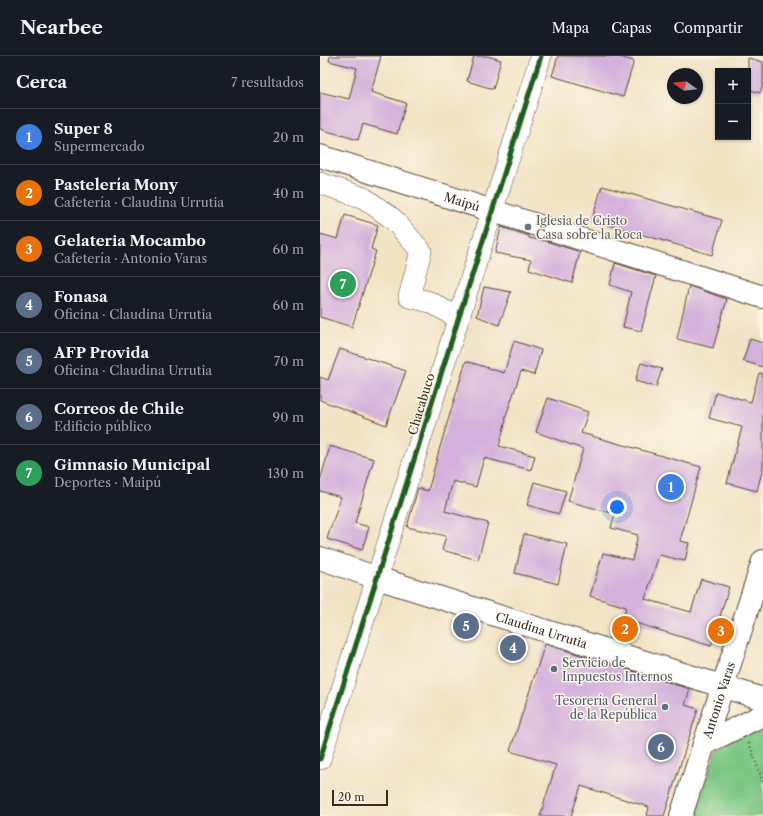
<!DOCTYPE html>
<html lang="es">
<meta charset="utf-8">
<style>
:root{--surface:#171b24;--page:#20242c;--text:#f1f3f6;--muted:#9ea1a6;--line:#363941;--accent:#1a73e8}
body{margin:0;font-family:"Libre Caslon Text",serif;background:var(--page);color:var(--text)}
.controls{position:absolute;right:12px;top:12px;display:grid;overflow:hidden;border-radius:0px;box-shadow:0 1px 3px #0004}
.controls button{width:36px;height:36px;display:grid;place-items:center;padding:0;border:0;border-bottom:1px solid var(--line);background:var(--surface);color:var(--text);font:20px sans-serif}
.compass{position:absolute;left:347px;top:12px;width:36px;height:36px;border-radius:50%;background:var(--surface);box-shadow:0 1px 3px #0004;rotate:285deg}
.scale{position:absolute;left:12px;bottom:10px;width:56px;box-sizing:border-box;padding-left:4px;border:2px solid #3b2a1e;border-top:0;font-size:11px;line-height:14px;white-space:nowrap;color:#3b2a1e;-webkit-text-stroke:3px #fcf5e5;paint-order:stroke}
.you{position:absolute;left:297px;top:451px;width:14px;height:14px;margin:-10px;border:3px solid #fff;border-radius:50%;background:#1a73e8;box-shadow:0 0 0 6px #1a73e833}
.badge{display:grid;place-items:center;width:26px;height:26px;border-radius:50%;background:var(--accent);color:#fff;font-size:13px;font-weight:700}
.pin{position:absolute;translate:-50% -50%;border:2px solid #fff;box-shadow:0 1px 4px #0006}
.list{margin:0;padding:0;list-style:none}
h2{display:flex;justify-content:space-between;align-items:center;height:52px;margin:0;padding:0 16px;font-size:17px}
h2 small{font-size:13px;font-weight:400;color:var(--muted)}
.list li{display:grid;grid-template-columns:26px 1fr auto;gap:12px;align-items:center;box-sizing:border-box;height:56px;padding:0 16px;border-top:1px solid var(--line)}
.list b{display:block;font-size:15px;white-space:nowrap}
.list p{margin:0;font-size:13px;white-space:nowrap;color:var(--muted)}
.list em{font-size:13px;font-style:normal;color:var(--muted)}
.map{position:relative;flex:none;width:443px;height:760px;overflow:hidden}
header{display:flex;align-items:center;gap:24px;box-sizing:border-box;height:56px;padding:0 20px;background:var(--surface);border-bottom:1px solid var(--line)}
header strong{font-size:19px}
nav{display:flex;gap:22px;margin-inline-start:auto;font-size:14px}
main{display:flex}
aside{flex:1;background:var(--surface)}
.map>svg:first-child{display:block}
.green{fill:#7bc786;stroke:#5b7852}
.building{fill:#d4b1dc}
.lines{fill:none;stroke-linecap:round;stroke-linejoin:round}
.minor-casing{stroke:#564637;stroke-width:22}
.major-casing{stroke:#564637;stroke-width:24}
.path{stroke:#564637;stroke-width:2.5;stroke-dasharray:1 3;stroke-linecap:butt}
.minor{stroke:#fff;stroke-width:21}
.major{stroke:#fff;stroke-width:22}
.cycleway-casing{stroke:#fcf5e5;stroke-width:8}
.cycleway{stroke:#1b5e20;stroke-width:5}
.worship-dot{fill:#6b7280;stroke:#fcf5e5;stroke-width:1.5}
.service-dot{fill:#5c6f8a;stroke:#fcf5e5;stroke-width:1.5}
.labels{text-anchor:middle;dominant-baseline:central;stroke-width:3;stroke-linejoin:round;paint-order:stroke}
.street-label{font-size:12px;fill:#3b2a1e;stroke:#fcf5e5}
.worship-label{font-size:12px;fill:#5b616d;stroke:#fcf5e5;text-anchor:start}
.service-label{font-size:12px;fill:#4e5e75;stroke:#fcf5e5;text-anchor:start}
</style>
<header>
<strong>Nearbee</strong>
<nav><a>Mapa</a><a>Capas</a><a>Compartir</a></nav>
</header>
<main>
<aside>
<h2>Cerca<small>7 resultados</small></h2>
<ul class="list">
<li><span class="badge" style="background:#3f7fe0">1</span><div><b>Super 8</b><p>Supermercado</p></div><em>20 m</em></li>
<li><span class="badge" style="background:#e8710a">2</span><div><b>Pastelería Mony</b><p>Cafetería · Claudina Urrutia</p></div><em>40 m</em></li>
<li><span class="badge" style="background:#e8710a">3</span><div><b>Gelateria Mocambo</b><p>Cafetería · Antonio Varas</p></div><em>60 m</em></li>
<li><span class="badge" style="background:#5c6f8a">4</span><div><b>Fonasa</b><p>Oficina · Claudina Urrutia</p></div><em>60 m</em></li>
<li><span class="badge" style="background:#5c6f8a">5</span><div><b>AFP Provida</b><p>Oficina · Claudina Urrutia</p></div><em>70 m</em></li>
<li><span class="badge" style="background:#5c6f8a">6</span><div><b>Correos de Chile</b><p>Edificio público</p></div><em>90 m</em></li>
<li><span class="badge" style="background:#2e9e5b">7</span><div><b>Gimnasio Municipal</b><p>Deportes · Maipú</p></div><em>130 m</em></li>
</ul>
</aside>
<div class="map">
<svg width="443" height="760" viewBox="0 0 443 760">
<rect width="100%" height="100%" fill="#fcf5e5"/>
<filter id="ink" filterUnits="userSpaceOnUse"><feTurbulence type="fractalNoise" baseFrequency=".025" numOctaves="2"/><feDisplacementMap in="SourceGraphic" scale="8" xChannelSelector="R" yChannelSelector="G"/><feConvolveMatrix kernelMatrix="1 2 1 2 8 2 1 2 1" color-interpolation-filters="sRGB"/></filter>
<filter id="wash" filterUnits="userSpaceOnUse"><feTurbulence type="fractalNoise" baseFrequency=".012" numOctaves="4" result="noise"/><feDisplacementMap in="SourceGraphic" scale="16" xChannelSelector="R" yChannelSelector="G"/><feGaussianBlur stdDeviation="0.9" result="paint"/><feColorMatrix in="noise" values="0 0 0 0 0 0 0 0 0 0 0 0 0 0 0 0 0 1.4 0 .05"/><feComposite in="paint" operator="in"/></filter>
<g filter="url(#wash)">
<rect width="100%" height="100%" fill="#f2e3c5"/>
<!-- green -->
<path class="green" d="M443 668V760H375L397 692Z"/>
<g id="blocks">
<!-- building -->
<path class="building" d="M10 0H61L51 36 86 47 77 78 43 68 38 84 0 73V36L29 43 37 12 9 5Z
M154 0H167L181 4 173 33 147 25Z
M238 0H296L314 5 303 41 232 20Z
M428 2 443 6V29L440 37 428 33Z
M282 130 402 164 392 199 272 164Z
M25 159 58 169 51 193 56 195 32 271 0 261V178L18 183Z
M181 171 209 180V182L226 185 260 196 252 227 209 213 211 204 175 197Z
M295 207 336 220 321 275 303 271 311 236 290 229Z
M369 230 407 243 393 292 357 283Z
M164 231 191 236 179 269 157 260Z
M430 283 443 287V311L423 305Z
M194 285 221 294 214 319 201 315 185 363 186 364 179 390 215 400 211 414 164 402 156 431 133 425 125 455 168 467 158 504 122 494 126 480 87 471 98 432 108 435 120 391 146 305 184 317Z
M20 293 86 315 66 369 0 344V321L8 324Z
M321 307 342 313 336 331 315 325Z
M439 317 443 318V411L437 435 407 427 422 371 389 362 396 336 431 346Z
M228 342 268 356 261 377 381 411 360 485 369 487 365 505 339 499 325 543 371 556 381 523 409 531 391 590 303 563 306 551 270 540 283 497 312 504 318 479 291 472 295 458 248 445 263 393 216 376Z
M10 390 54 403 35 467 49 471 42 494 7 483 21 441 0 435V425Z
M214 426 246 435 239 458 207 449Z
M204 478 247 488 238 528 195 517Z
M225 588 370 633 365 649 378 653 344 760H327L329 751 261 730 251 760H220L236 709 190 695Z"/>
</g>
</g>
<g filter="url(#ink)">
<use href="#blocks" fill-opacity="0" stroke="#564637" stroke-width="1"/>
<g class="lines">
<defs>
<path id="minor" d="M0 127 44 142 73 163 101 195 89 241 110 246 138 262
M0 703 221 0"/>
<g id="major">
<path id="s1" d="M0 100 443 241"/>
<path id="s2" d="M0 502 57 522 443 643"/>
<path d="M384 688 443 659"/>
<path id="s3" d="M361 760 443 505"/>
</g>
</defs>
<!-- minor casing -->
<use href="#minor" class="minor-casing"/>
<!-- major casing -->
<use href="#major" class="major-casing"/>
<!-- path -->
<path class="path" d="M429 687 443 726"/>
<!-- minor -->
<use href="#minor" class="minor"/>
<!-- major -->
<use href="#major" class="major"/>
<defs>
<path id="cycleway" d="M0 703 221 0"/>
</defs>
<!-- cycleway casing -->
<use href="#cycleway" class="cycleway-casing"/>
<!-- cycleway -->
<use href="#cycleway" class="cycleway"/>
</g>
</g>
<!-- markers -->
<circle class="worship-dot" cx="208" cy="171" r="4"/>
<g class="service-dot">
<circle cx="234" cy="613" r="4"/>
<circle cx="345" cy="651" r="4"/>
</g>
<g class="labels">
<!-- street labels -->
<g class="street-label">
<text stroke="none"><textPath href="#s1" startOffset="149">Maipú</textPath></text>
<text transform="translate(101 348) rotate(-73)">Chacabuco</text>
<text stroke="none"><textPath href="#s2" startOffset="233">Claudina Urrutia</textPath></text>
<text stroke="none"><textPath href="#s3" startOffset="122">Antonio Varas</textPath></text>
</g>
<!-- worship labels -->
<g class="worship-label">
<text x="216" y="164">Iglesia de Cristo<tspan x="216" dy="14">Casa sobre la Roca</tspan></text>
</g>
<!-- service labels -->
<g class="service-label">
<text x="242" y="606">Servicio de<tspan x="242" dy="14">Impuestos Internos</tspan></text>
<text x="337" y="644" text-anchor="end">Tesorería General<tspan x="337" dy="14">de la República</tspan></text>
</g>
</g>
</svg>
<div class="controls">
<button>+</button>
<button>−</button>
</div>
<svg class="compass" viewBox="-18 -18 36 36"><path d="M0-13l5 13h-10z" fill="#e53935"/><path d="M0 13l5-13h-10z" fill="#9ea1a6"/></svg>
<div class="scale">20 m</div>
<div class="you"></div>
<div class="pin badge" style="left:351px;top:431px;background:#3f7fe0">1</div>
<div class="pin badge" style="left:305px;top:573px;background:#e8710a">2</div>
<div class="pin badge" style="left:401px;top:575px;background:#e8710a">3</div>
<div class="pin badge" style="left:193px;top:592px;background:#5c6f8a">4</div>
<div class="pin badge" style="left:146px;top:570px;background:#5c6f8a">5</div>
<div class="pin badge" style="left:341px;top:691px;background:#5c6f8a">6</div>
<div class="pin badge" style="left:23px;top:228px;background:#2e9e5b">7</div>
</div>
</main>
